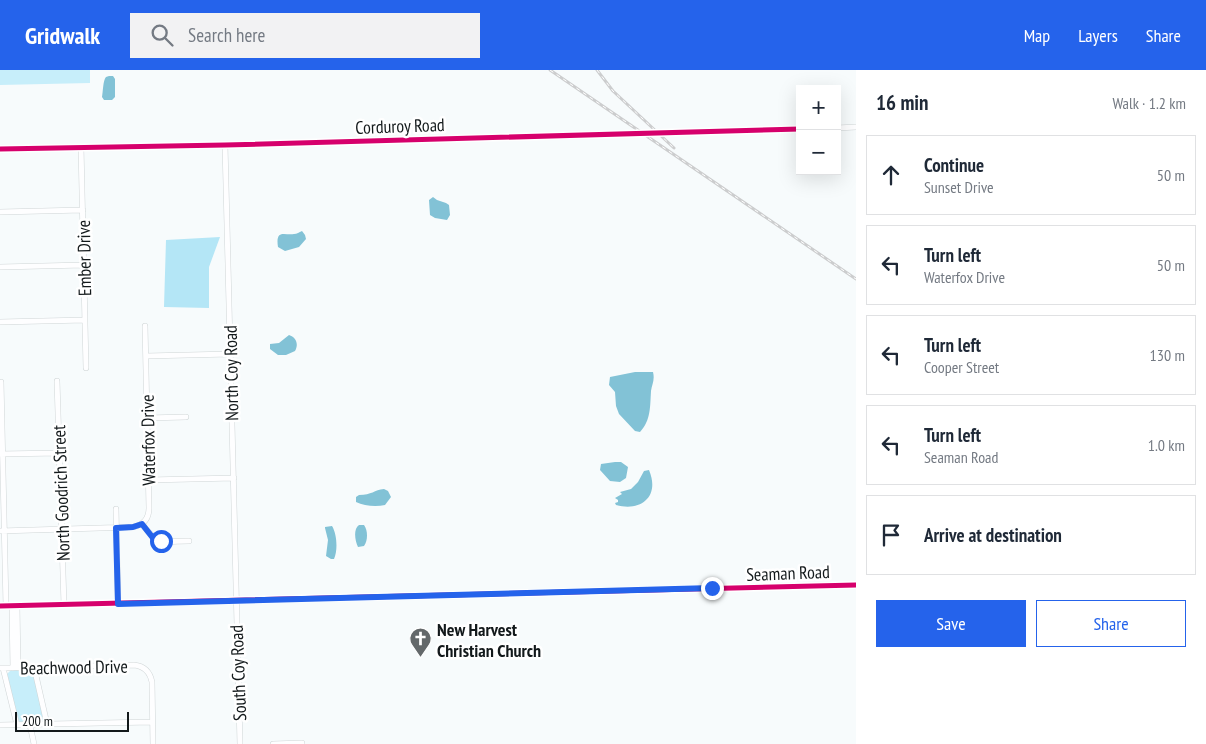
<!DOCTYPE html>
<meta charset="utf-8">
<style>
:root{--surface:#fff;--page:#f2f2f3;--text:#1f2937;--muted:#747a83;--line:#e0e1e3;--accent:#2563eb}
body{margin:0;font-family:"PT Sans Narrow",sans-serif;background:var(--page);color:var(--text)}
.controls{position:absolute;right:15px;top:15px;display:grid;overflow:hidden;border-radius:0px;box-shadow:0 5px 20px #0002}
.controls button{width:45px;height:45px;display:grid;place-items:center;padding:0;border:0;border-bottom:1px solid var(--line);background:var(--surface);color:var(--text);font:25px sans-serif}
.scale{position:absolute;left:15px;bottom:12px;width:114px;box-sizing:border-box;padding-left:5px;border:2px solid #13191b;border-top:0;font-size:14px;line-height:18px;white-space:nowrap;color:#13191b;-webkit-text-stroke:4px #fff;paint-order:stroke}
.stop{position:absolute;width:15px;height:15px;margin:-11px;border:4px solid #2563eb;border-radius:50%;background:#fff}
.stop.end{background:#2563eb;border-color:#fff;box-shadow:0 1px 5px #0008}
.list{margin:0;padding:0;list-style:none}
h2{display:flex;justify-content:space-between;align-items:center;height:65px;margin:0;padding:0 20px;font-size:21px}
h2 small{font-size:16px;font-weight:400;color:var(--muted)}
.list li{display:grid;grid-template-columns:32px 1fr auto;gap:15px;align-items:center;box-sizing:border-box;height:80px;margin:0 10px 10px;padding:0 10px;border:1px solid var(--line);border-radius:0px}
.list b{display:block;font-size:19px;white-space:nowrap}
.list p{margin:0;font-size:16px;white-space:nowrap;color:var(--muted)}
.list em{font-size:16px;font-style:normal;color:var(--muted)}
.actions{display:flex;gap:10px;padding:15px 20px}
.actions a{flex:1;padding:11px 0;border:1px solid var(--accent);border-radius:0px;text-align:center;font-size:18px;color:var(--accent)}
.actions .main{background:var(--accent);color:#fff}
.icon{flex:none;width:28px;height:28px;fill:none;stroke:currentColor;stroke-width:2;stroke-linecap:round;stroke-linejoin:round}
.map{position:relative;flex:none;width:856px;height:674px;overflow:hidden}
header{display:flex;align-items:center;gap:30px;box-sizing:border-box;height:70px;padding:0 25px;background:var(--accent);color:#fff}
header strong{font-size:24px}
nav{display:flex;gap:28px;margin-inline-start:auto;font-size:18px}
.search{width:350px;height:45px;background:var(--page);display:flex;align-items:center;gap:12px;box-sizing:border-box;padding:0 18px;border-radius:0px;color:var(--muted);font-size:19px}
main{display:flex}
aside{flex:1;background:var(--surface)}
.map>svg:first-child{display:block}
.green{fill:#c7eefa}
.forest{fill:#b4e6f6}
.water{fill:#82c2d6}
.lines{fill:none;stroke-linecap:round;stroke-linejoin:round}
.minor-casing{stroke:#d0d6d7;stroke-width:6}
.minor{stroke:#fefeff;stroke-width:5}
.rail-casing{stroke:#cccdce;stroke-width:3}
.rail{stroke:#fff;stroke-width:1;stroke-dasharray:4;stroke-linecap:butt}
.cycleway-casing{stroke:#fff;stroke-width:8}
.cycleway{stroke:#d6006c;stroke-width:5}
.route{stroke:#2563eb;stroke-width:6}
.labels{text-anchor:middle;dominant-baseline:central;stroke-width:5;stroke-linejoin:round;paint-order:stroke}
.street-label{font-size:18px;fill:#13191b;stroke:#fff}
.poi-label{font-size:18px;font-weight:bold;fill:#13191b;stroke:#fff;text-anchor:start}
</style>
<header>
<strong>Gridwalk</strong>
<div class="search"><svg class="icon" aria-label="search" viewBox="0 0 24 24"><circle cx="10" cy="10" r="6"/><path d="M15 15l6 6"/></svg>Search here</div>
<nav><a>Map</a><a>Layers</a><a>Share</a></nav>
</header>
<main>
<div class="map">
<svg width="856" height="674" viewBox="0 0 856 674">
<rect width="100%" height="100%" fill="#f7fbfc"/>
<!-- green -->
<path class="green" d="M0 0H90V13L0 15Z
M11 600H29L33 602 44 649 42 651 20 652 18 650 7 604Z"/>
<!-- forest -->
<path class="forest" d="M220 167 209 197V238L164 237 166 170Z"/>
<!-- water -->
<path class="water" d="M109 6H113L115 9V27L112 30H104L102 27C103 22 103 10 106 7Z
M433 127 437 130 446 133 449 135 450 145 447 150 435 148 430 145 429 130Z
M302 161 305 165 306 169 299 177 285 181 278 177C275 158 286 166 294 164 297 164 299 162 302 161Z
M289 265C296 267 299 274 295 281L286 285H278L270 279V274L279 273Z
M635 302H653C655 310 652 314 651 321 650 337 651 350 640 362L635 361 619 344 616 336 615 322 609 315 610 307Z
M615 392H621L628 397 626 408 620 412 610 411 600 400 601 394Z
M649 400C660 426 642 442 616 435L615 433 618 432V430L615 428 622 424 620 422 631 419 638 412 644 401Z
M384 419 388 421 391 427 385 435C376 437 364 436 356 432V427L359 425C372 425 374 420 384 419Z
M359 455H364C368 460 368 471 364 476L358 477C355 471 353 459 359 455Z
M332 456C337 464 338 480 334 489H331L326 486 328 470 325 458V457Z"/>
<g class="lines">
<defs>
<path id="minor" d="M837 58 856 57
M225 75 240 674
M81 77 86 298
M0 79 225 75 800 59
M0 142 83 140
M0 197 84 195
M0 252 85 250
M146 286 230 284
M57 311 64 535
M1 312 6 536
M147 348 186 347
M0 384 60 383
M149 410 234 408
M116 439 118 534
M142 454C158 476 164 471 189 471
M0 461 133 457C143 455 149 449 149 438L145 256
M0 536 856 515
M12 536 13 598
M17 536 18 598
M34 597 47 654
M0 598 134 595C144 596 150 602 152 612L153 674
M3 598 17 655
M0 655 152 652
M30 655 34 674
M273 674 302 673"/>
</defs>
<!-- minor casing -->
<use href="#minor" class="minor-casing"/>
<!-- minor -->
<use href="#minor" class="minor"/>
<defs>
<path id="rail" d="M550 0 856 209
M597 0 613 21 674 78"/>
</defs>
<!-- rail casing -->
<use href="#rail" class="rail-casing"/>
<!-- rail -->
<use href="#rail" class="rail"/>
<defs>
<path id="cycleway" d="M0 79 225 75 800 59
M0 536 856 515"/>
</defs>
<!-- cycleway casing -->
<use href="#cycleway" class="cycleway-casing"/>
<!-- cycleway -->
<use href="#cycleway" class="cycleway"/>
</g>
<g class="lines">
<!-- route -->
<path class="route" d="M161 471 153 468 142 454 133 457 116 458 118 534 712 518"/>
</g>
<!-- icons -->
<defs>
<symbol id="church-pin" viewBox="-11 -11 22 30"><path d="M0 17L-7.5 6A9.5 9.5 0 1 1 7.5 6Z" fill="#63686a" stroke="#fff"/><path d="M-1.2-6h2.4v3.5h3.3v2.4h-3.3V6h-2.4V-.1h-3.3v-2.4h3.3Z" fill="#fff"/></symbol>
</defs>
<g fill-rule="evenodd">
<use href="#church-pin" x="408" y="556" width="25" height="34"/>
</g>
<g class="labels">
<!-- street labels -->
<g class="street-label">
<text transform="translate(400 56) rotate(-2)">Corduroy Road</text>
<text transform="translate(84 188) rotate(-91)">Ember Drive</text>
<text transform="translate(231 303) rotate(-91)">North Coy Road</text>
<text transform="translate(148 370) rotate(-91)">Waterfox Drive</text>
<text transform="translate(61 423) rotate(-92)">North Goodrich Street</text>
<text transform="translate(788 503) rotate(-2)">Seaman Road</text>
<text transform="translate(74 597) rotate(-1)">Beachwood Drive</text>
<text transform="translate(238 603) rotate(-92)">South Coy Road</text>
</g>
<!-- poi labels -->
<g class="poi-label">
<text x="437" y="559">New Harvest<tspan x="437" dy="21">Christian Church</tspan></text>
</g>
</g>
</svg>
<div class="controls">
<button>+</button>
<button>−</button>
</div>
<div class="scale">200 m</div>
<div class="stop" style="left:161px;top:471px"></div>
<div class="stop end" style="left:712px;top:518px"></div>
</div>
<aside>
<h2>16 min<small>Walk · 1.2 km</small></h2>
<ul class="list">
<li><svg class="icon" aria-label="ahead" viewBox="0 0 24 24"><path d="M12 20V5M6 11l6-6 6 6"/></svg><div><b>Continue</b><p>Sunset Drive</p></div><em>50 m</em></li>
<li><svg class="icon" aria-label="left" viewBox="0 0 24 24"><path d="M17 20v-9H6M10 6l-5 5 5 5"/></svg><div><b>Turn left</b><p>Waterfox Drive</p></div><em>50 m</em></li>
<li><svg class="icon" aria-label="left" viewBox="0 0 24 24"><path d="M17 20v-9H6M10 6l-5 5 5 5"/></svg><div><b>Turn left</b><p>Cooper Street</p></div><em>130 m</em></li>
<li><svg class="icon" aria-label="left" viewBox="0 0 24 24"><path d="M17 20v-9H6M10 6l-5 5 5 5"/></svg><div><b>Turn left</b><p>Seaman Road</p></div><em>1.0 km</em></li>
<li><svg class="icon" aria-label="arrive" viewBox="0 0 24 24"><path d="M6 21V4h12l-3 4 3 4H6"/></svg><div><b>Arrive at destination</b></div></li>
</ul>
<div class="actions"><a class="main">Save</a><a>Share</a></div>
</aside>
</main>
